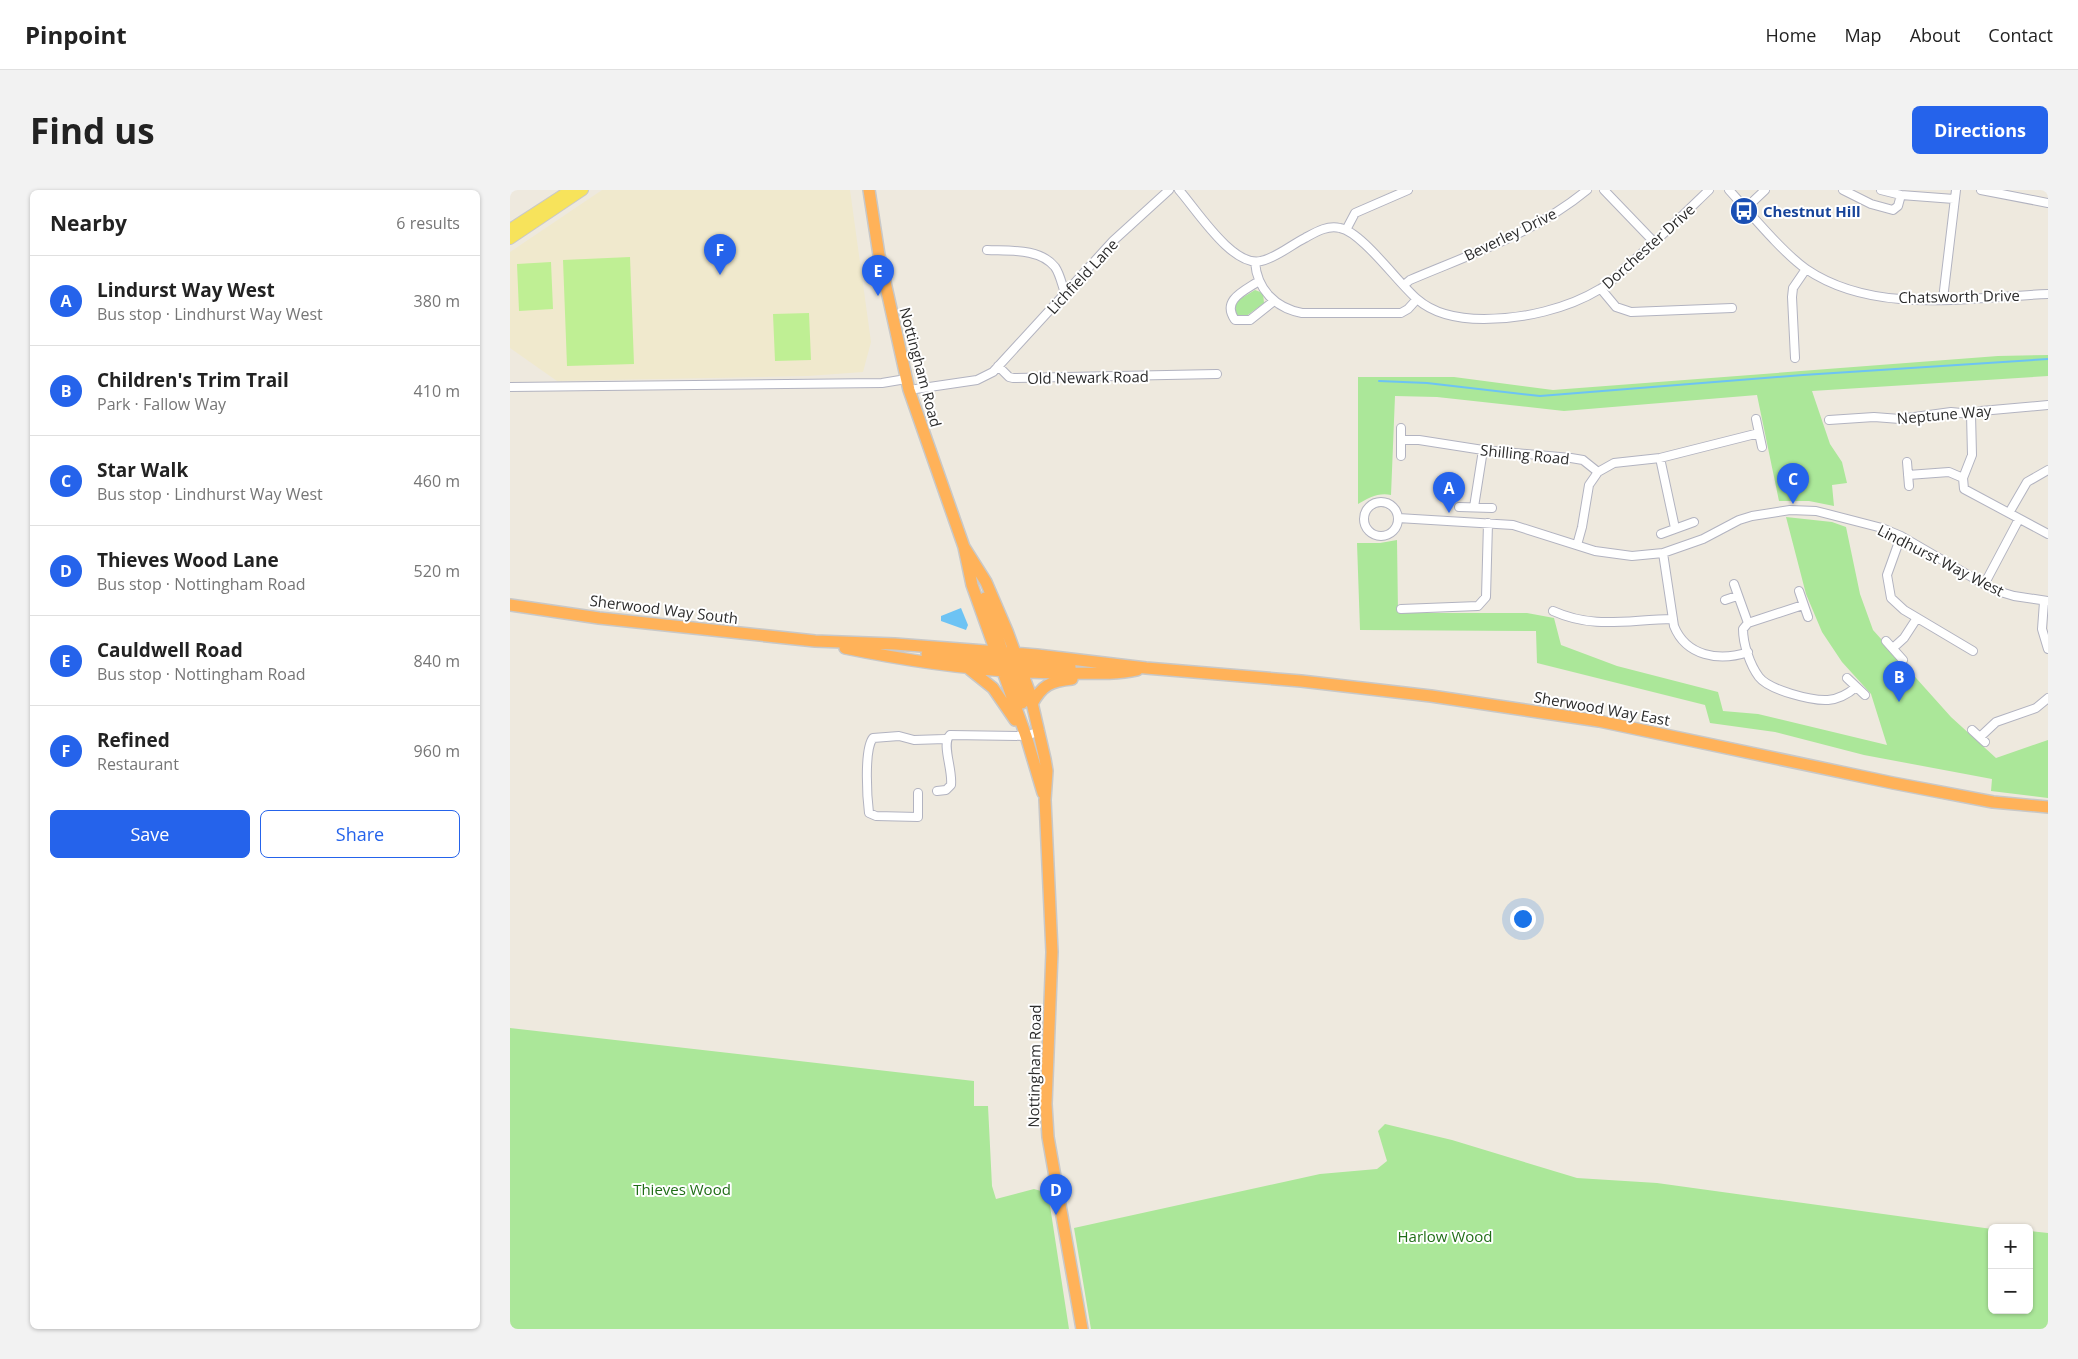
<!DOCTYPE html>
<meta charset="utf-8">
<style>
:root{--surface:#fff;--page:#f2f2f2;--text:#222;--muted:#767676;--line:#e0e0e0;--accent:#2563eb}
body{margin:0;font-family:"Open Sans",sans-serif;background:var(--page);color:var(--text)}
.controls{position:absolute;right:15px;bottom:15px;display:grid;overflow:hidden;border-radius:8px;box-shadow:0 1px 4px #0004}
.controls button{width:45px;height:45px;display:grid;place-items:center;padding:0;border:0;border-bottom:1px solid var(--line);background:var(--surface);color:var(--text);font:25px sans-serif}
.you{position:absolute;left:1012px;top:728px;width:18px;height:18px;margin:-12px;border:4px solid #fff;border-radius:50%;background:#1a73e8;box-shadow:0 0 0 8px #1a73e833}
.badge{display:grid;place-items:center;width:32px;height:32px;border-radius:50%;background:var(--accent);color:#fff;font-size:16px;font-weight:700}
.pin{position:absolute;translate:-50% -41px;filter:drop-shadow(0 1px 2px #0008)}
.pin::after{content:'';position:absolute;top:26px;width:18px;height:15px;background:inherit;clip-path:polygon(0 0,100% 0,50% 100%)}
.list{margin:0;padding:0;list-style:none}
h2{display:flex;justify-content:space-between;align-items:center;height:65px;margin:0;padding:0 20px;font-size:21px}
h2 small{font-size:16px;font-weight:400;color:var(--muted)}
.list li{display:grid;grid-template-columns:32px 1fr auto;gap:15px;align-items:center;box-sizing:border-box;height:90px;padding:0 20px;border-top:1px solid var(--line)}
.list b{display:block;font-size:19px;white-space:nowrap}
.list p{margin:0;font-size:16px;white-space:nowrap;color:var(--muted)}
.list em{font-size:16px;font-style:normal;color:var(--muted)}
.actions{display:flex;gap:10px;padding:15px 20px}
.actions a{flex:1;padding:11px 0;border:1px solid var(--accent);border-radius:8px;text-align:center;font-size:18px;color:var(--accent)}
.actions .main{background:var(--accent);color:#fff}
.map{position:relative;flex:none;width:1538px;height:1139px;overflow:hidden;border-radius:8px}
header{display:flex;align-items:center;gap:30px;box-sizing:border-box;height:70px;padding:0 25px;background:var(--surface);border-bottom:1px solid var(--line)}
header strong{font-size:24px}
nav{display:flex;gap:28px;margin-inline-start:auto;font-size:18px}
.intro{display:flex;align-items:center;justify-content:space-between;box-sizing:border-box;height:120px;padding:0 30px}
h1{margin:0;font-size:35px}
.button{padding:12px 22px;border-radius:8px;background:var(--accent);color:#fff;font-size:18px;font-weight:700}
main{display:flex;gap:30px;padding:0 30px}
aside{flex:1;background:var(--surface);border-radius:8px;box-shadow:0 1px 4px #0004}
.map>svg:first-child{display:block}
.education{fill:#f0e9cd}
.green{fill:#abe799}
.pitch{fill:#bfef94}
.water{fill:#6dc3f4}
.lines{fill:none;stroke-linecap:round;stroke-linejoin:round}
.stream{stroke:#6dc3f4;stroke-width:2}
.minor-casing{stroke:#b2b3c0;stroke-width:10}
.major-casing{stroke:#c8c8c8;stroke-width:12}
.highway-casing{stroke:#c8c8c8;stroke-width:14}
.minor{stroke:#fff;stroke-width:8}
.major{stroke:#f7e35b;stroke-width:10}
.highway{stroke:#ffb259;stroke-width:11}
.labels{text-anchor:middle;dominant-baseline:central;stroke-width:4;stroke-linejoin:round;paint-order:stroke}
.transit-label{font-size:15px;font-weight:bold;fill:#164399;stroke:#fff;text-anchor:start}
.street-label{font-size:15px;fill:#2c2c2c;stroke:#fff}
.park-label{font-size:15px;fill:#206e17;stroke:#fff}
</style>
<header>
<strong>Pinpoint</strong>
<nav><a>Home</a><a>Map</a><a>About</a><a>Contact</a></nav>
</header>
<div class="intro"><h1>Find us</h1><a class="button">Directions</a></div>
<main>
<aside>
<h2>Nearby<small>6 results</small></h2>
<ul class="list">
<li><span class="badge">A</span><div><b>Lindurst Way West</b><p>Bus stop · Lindhurst Way West</p></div><em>380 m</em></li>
<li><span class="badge">B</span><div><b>Children's Trim Trail</b><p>Park · Fallow Way</p></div><em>410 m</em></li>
<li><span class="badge">C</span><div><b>Star Walk</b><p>Bus stop · Lindhurst Way West</p></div><em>460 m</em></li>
<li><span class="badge">D</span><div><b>Thieves Wood Lane</b><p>Bus stop · Nottingham Road</p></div><em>520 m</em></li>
<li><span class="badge">E</span><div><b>Cauldwell Road</b><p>Bus stop · Nottingham Road</p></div><em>840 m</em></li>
<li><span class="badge">F</span><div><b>Refined</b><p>Restaurant</p></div><em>960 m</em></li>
</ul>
<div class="actions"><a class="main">Save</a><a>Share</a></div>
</aside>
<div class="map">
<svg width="1538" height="1139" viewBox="0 0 1538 1139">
<rect width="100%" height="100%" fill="#eee9de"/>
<!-- education -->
<path class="education" d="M92 0H340L361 152 353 182 298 186 47 191 0 158V62Z"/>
<!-- green -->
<path class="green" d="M745 100 753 103 754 113 735 127 726 125 725 112Z
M1538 165V186L1302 201 1320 254 1332 272 1337 293 1322 295 1324 316 1299 311H1269L1247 205 1054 221 927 207 885 206 881 305C869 302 858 308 848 314V187H944L1043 200 1488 166Z
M1276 327 1322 332 1336 337 1350 404 1363 440 1441 527 1486 568 1538 550V608L1481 601 1482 589 1354 565 1265 542 1200 533 1195 515 1027 473 1026 441 850 440 847 353H870L887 350 888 423H1017L1044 428 1051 455 1107 476 1208 502 1213 521 1248 524 1377 555 1361 504 1332 472 1312 442 1296 404Z
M0 838 464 891V916H478L482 996 486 1009 524 999 538 1003 559 1139H0Z
M875 934 942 950 1067 988 1147 993 1482 1039V1120H1519V1041L1538 1043V1139H581L564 1038 810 984 867 979 877 971 868 941Z"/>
<!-- pitch -->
<path class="pitch" d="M120 67 124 174 57 176 53 70Z
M41 72 43 119 9 121 7 74Z
M299 123 301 170 265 171 263 124Z"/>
<!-- water -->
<path class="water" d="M451 418 458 435 456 440 431 431V426Z"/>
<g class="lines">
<!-- stream -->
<path class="stream" d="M869 191 917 193 1030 206 1293 185 1538 169"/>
<defs>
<path id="minor" d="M669 0C686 19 723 78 751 71 766 68 781 55 795 48 806 42 817 35 830 38 852 42 888 93 907 109 925 125 951 129 974 129 1013 129 1057 119 1090 99 1100 94 1108 85 1116 77 1145 53 1172 26 1199 0
M1094 0 1145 53
M1219 0C1240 23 1272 62 1296 79 1365 126 1460 107 1538 104
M1333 0 1361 14 1383 20 1388 16 1391 5
M1371 0 1391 5 1444 9
M1471 0 1538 13
M1236 18 1255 0
M836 40 845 23 898 0
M477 60C499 61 530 58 545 77 550 84 552 95 555 103
M745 72C747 99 765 118 792 123H891L898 119 907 109
M749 91C734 101 711 110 725 130H740L764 111
M894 95 900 90C961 64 1025 43 1077 0
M1091 99 1106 117 1121 122 1222 118
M1433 109 1446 0
M1285 168 1282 107 1283 98 1296 79
M488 176 499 187 503 188 707 184
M0 197 372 193 396 189
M399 200 467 190 483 182 603 51 659 0
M1461 224 1462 265 1453 288 1454 299 1538 344
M1246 229 1252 257
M1319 230 1364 227 1390 229 1441 222 1461 224 1471 221 1538 215
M891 238V266
M891 250H909L973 260 1061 268 1073 270 1088 282
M1150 268 1165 338
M1397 272 1399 296
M1088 282 1104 273 1150 268 1249 243
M1398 285 1439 282 1453 288
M854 329a17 17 0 1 1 34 0a17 17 0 1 1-34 0Z
M949 317 982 318
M964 317 973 260
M1499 323 1517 292 1538 280
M888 328 1003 335 1085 361 1122 366 1153 363 1193 349 1229 330 1242 326 1280 320 1306 321 1372 338 1391 346 1484 400 1504 406 1538 411
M1151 344 1184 332
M1391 346 1377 385 1381 408 1394 420 1463 461
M1067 355 1072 337 1079 295 1088 282
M1153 363 1164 436C1176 466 1209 472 1238 462
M1475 393 1509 329
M1224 394 1238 433
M1289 401 1298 427
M1215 410 1227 406
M1534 412 1532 439 1538 459
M891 419 968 416 976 407 978 333
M1043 421C1085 440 1120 429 1163 429
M1238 433 1233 439C1233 454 1240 475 1249 487 1259 500 1302 511 1318 510 1329 509 1338 504 1346 497
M1238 433 1293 415
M1376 451 1393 470
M1383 458 1394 448 1407 428
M1337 488 1355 505
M1462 540 1475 552
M1470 547 1486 532 1526 518 1538 508
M427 601 436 600 441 595C443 579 431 554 440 545L516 546 530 541
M408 603V627L366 626 359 623C357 607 354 559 363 548L389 546 404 550 435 549"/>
<path id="major" d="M0 39 60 0
M0 49 73 0"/>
<path id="highway" d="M359 0 369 65 399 200 454 357 462 395 516 546 533 603
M454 357 476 392 497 441 520 504 535 569 537 581 535 610 542 762 536 914 538 947 572 1139
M475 408 493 464
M0 415 89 428 305 451 385 454 527 465 636 478 791 491 921 506 1089 531 1383 593 1483 612 1538 617
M335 458C408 473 481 483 555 483 579 483 604 485 627 480
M417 464 495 473
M501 470 560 477
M503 475 512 513
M458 478 483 498 505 530
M522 514C532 495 541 491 562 489"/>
</defs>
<!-- minor casing -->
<use href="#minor" class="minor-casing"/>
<!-- major casing -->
<use href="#major" class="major-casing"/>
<!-- highway casing -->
<use href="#highway" class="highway-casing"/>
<!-- minor -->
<use href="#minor" class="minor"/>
<!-- major -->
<use href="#major" class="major"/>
<!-- highway -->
<use href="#highway" class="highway"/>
</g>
<!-- icons -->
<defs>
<symbol id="bus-disc" viewBox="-11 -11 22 22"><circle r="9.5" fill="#1a4fb4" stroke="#fff"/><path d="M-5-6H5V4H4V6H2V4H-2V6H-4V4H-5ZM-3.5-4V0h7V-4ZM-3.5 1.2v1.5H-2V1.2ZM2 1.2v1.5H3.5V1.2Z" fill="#fff"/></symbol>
</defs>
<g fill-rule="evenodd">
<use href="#bus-disc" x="1218" y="5" width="32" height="32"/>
</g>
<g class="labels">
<!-- transit labels -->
<g class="transit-label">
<text x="1253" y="21">Chestnut Hill</text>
</g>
<!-- street labels -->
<g class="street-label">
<text transform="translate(1000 44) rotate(-26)">Beverley Drive</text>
<text transform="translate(1138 56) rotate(-42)">Dorchester Drive</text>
<text transform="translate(572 86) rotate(-47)">Lichfield Lane</text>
<text transform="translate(1449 106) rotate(-1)">Chatsworth Drive</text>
<text transform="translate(411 177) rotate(75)">Nottingham Road</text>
<text transform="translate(578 187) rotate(-1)">Old Newark Road</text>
<text transform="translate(1434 224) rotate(-5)">Neptune Way</text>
<text transform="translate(1015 264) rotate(6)">Shilling Road</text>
<text transform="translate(1431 370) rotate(27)">Lindhurst Way West</text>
<text transform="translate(154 419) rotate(7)">Sherwood Way South</text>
<text transform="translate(1092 518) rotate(10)">Sherwood Way East</text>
<text transform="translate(524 876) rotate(-89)">Nottingham Road</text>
</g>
<!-- park labels -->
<g class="park-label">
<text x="172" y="999">Thieves Wood</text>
<text x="935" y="1046">Harlow Wood</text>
</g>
</g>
</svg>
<div class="controls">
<button>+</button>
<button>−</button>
</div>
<div class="you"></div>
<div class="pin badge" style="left:939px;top:323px">A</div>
<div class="pin badge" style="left:1389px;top:512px">B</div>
<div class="pin badge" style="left:1283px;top:314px">C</div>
<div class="pin badge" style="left:546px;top:1025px">D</div>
<div class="pin badge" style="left:368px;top:106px">E</div>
<div class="pin badge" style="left:210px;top:85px">F</div>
</div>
</main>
